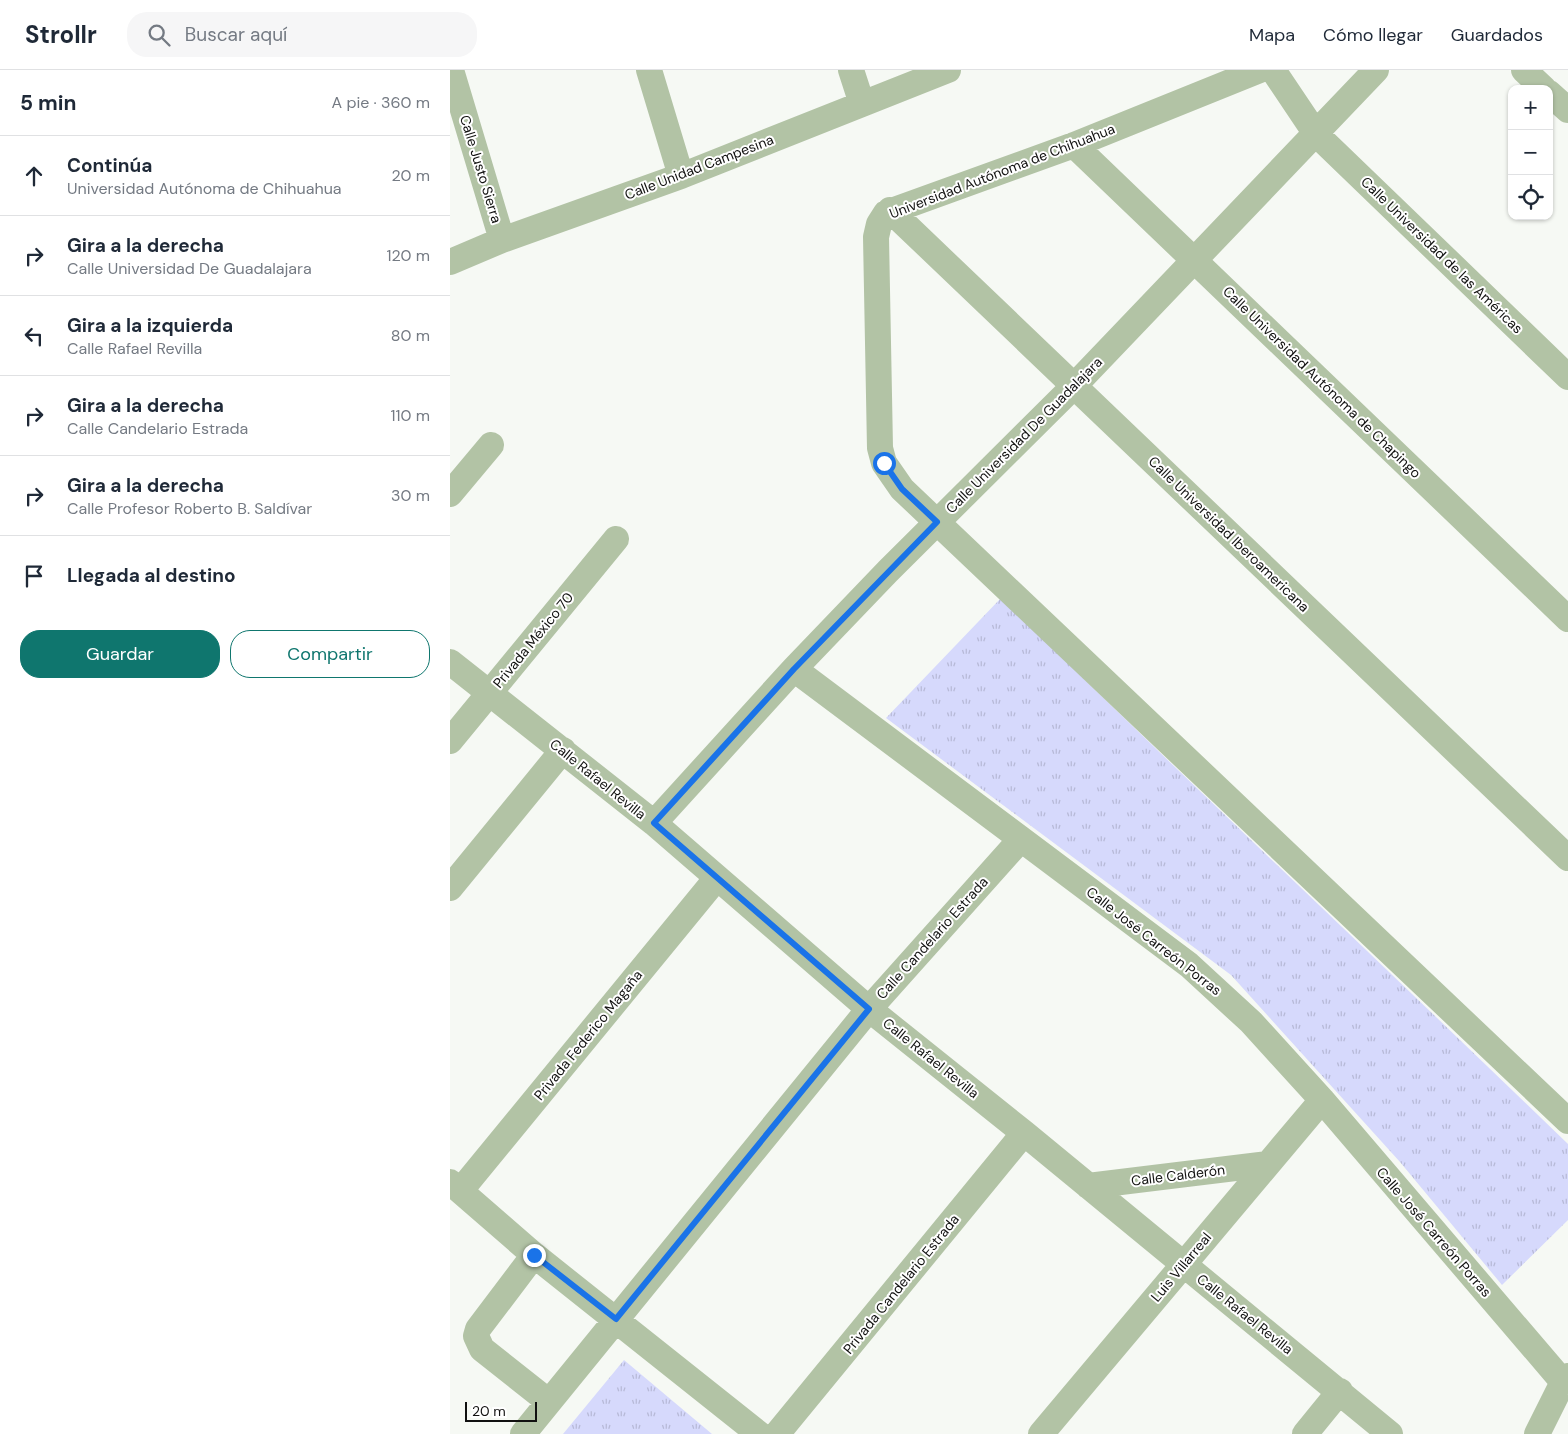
<!DOCTYPE html>
<html lang="es">
<meta charset="utf-8">
<style>
:root{--surface:#fff;--page:#f6f6f7;--text:#1f2937;--muted:#747a83;--line:#e0e1e3;--accent:#0f766e}
body{margin:0;font-family:"DM Sans",sans-serif;background:var(--page);color:var(--text)}
.controls{position:absolute;right:15px;top:15px;display:grid;overflow:hidden;border-radius:10px;box-shadow:0 1px 4px #0004}
.controls button{width:45px;height:45px;display:grid;place-items:center;padding:0;border:0;border-bottom:1px solid var(--line);background:var(--surface);color:var(--text);font:25px sans-serif}
.scale{position:absolute;left:15px;bottom:12px;width:72px;box-sizing:border-box;padding-left:5px;border:2px solid #111110;border-top:0;font-size:14px;line-height:18px;white-space:nowrap;color:#111110;-webkit-text-stroke:4px #fff;paint-order:stroke}
.stop{position:absolute;width:15px;height:15px;margin:-11px;border:4px solid #1a73e8;border-radius:50%;background:#fff}
.stop.end{background:#1a73e8;border-color:#fff;box-shadow:0 1px 5px #0008}
.list{margin:0;padding:0;list-style:none}
h2{display:flex;justify-content:space-between;align-items:center;height:65px;margin:0;padding:0 20px;font-size:21px}
h2 small{font-size:16px;font-weight:400;color:var(--muted)}
.list li{display:grid;grid-template-columns:32px 1fr auto;gap:15px;align-items:center;box-sizing:border-box;height:80px;padding:0 20px;border-top:1px solid var(--line)}
.list b{display:block;font-size:19px;white-space:nowrap}
.list p{margin:0;font-size:16px;white-space:nowrap;color:var(--muted)}
.list em{font-size:16px;font-style:normal;color:var(--muted)}
.actions{display:flex;gap:10px;padding:15px 20px}
.actions a{flex:1;padding:11px 0;border:1px solid var(--accent);border-radius:20px;text-align:center;font-size:18px;color:var(--accent)}
.actions .main{background:var(--accent);color:#fff}
.icon{flex:none;width:28px;height:28px;fill:none;stroke:currentColor;stroke-width:2;stroke-linecap:round;stroke-linejoin:round}
.map{position:relative;flex:none;width:1118px;height:1364px;overflow:hidden}
header{display:flex;align-items:center;gap:30px;box-sizing:border-box;height:70px;padding:0 25px;background:var(--surface);border-bottom:1px solid var(--line)}
header strong{font-size:24px}
nav{display:flex;gap:28px;margin-inline-start:auto;font-size:18px}
.search{width:350px;height:45px;background:var(--page);display:flex;align-items:center;gap:12px;box-sizing:border-box;padding:0 18px;border-radius:20px;color:var(--muted);font-size:19px}
main{display:flex}
aside{flex:1;background:var(--surface)}
.map>svg:first-child{display:block}
.park{fill:url(#park-tufts)}
.lines{fill:none;stroke-linecap:round;stroke-linejoin:round}
.minor{stroke:#b2c3a5;stroke-width:26}
.route{stroke:#1a73e8;stroke-width:6}
.labels{text-anchor:middle;dominant-baseline:central;stroke-width:4;stroke-linejoin:round;paint-order:stroke}
.street-label{font-size:14px;fill:#111110;stroke:#fff}
</style>
<header>
<strong>Strollr</strong>
<div class="search"><svg class="icon" aria-label="search" viewBox="0 0 24 24"><circle cx="10" cy="10" r="6"/><path d="M15 15l6 6"/></svg>Buscar aquí</div>
<nav><a>Mapa</a><a>Cómo llegar</a><a>Guardados</a></nav>
</header>
<main>
<aside>
<h2>5 min<small>A pie · 360 m</small></h2>
<ul class="list">
<li><svg class="icon" aria-label="ahead" viewBox="0 0 24 24"><path d="M12 20V5M6 11l6-6 6 6"/></svg><div><b>Continúa</b><p>Universidad Autónoma de Chihuahua</p></div><em>20 m</em></li>
<li><svg class="icon" aria-label="right" viewBox="0 0 24 24"><path d="M7 20v-9h11M14 6l5 5-5 5"/></svg><div><b>Gira a la derecha</b><p>Calle Universidad De Guadalajara</p></div><em>120 m</em></li>
<li><svg class="icon" aria-label="left" viewBox="0 0 24 24"><path d="M17 20v-9H6M10 6l-5 5 5 5"/></svg><div><b>Gira a la izquierda</b><p>Calle Rafael Revilla</p></div><em>80 m</em></li>
<li><svg class="icon" aria-label="right" viewBox="0 0 24 24"><path d="M7 20v-9h11M14 6l5 5-5 5"/></svg><div><b>Gira a la derecha</b><p>Calle Candelario Estrada</p></div><em>110 m</em></li>
<li><svg class="icon" aria-label="right" viewBox="0 0 24 24"><path d="M7 20v-9h11M14 6l5 5-5 5"/></svg><div><b>Gira a la derecha</b><p>Calle Profesor Roberto B. Saldívar</p></div><em>30 m</em></li>
<li><svg class="icon" aria-label="arrive" viewBox="0 0 24 24"><path d="M6 21V4h12l-3 4 3 4H6"/></svg><div><b>Llegada al destino</b></div></li>
</ul>
<div class="actions"><a class="main">Guardar</a><a>Compartir</a></div>
</aside>
<div class="map">
<svg width="1118" height="1364" viewBox="0 0 1118 1364">
<defs>
<pattern id="park-tufts" width="24" height="20" patternUnits="userSpaceOnUse" patternTransform="scale(1.25)"><rect width="24" height="20" fill="#d6d9fc"/><path d="M3 7l-1-3M5 7V3M7 7l1-3M15 17l-1-3M17 17v-4M19 17l1-3" fill="none" stroke="#b7b9d7"/></pattern>
</defs>
<rect width="100%" height="100%" fill="#f6f9f4"/>
<!-- park -->
<path class="park" d="M551 528C738 712 929 891 1118 1074V1150L1052 1215 950 1092 781 905 436 648Z
M174 1290 262 1364H113Z"/>
<g class="lines">
<!-- minor -->
<path class="minor" d="M1 0 52 170
M199 0 231 106
M401 0 412 34
M810 0 624 75 436 143 429 154 426 167 430 378 434 393 452 419 1118 1051
M823 0 866 64 1118 307
M1074 0 1094 19
M1099 23 1118 40
M624 75 1118 549
M440 140 1118 788
M0 192 52 170 231 106 498 0
M0 424 41 375
M0 592 204 753 419 939 574 1063 940 1364
M344 599 739 895 801 952 872 1030 1113 1312
M0 671 166 469
M204 753 344 599 438 501 624 316 926 0
M0 818 113 680
M0 1112 84 1185 309 1364
M638 1116 818 1094
M11 1120 266 809
M84 1185 28 1259 26 1266 32 1279 99 1332
M73 1364 419 939 571 769
M327 1364 574 1063
M591 1364 872 1030
M855 1364 890 1321
M1087 1364 1113 1312 1118 1306"/>
</g>
<g class="lines">
<!-- route -->
<path class="route" d="M84 1185 166 1249 419 939 204 753 344 599 487 452 452 419 434 393"/>
</g>
<g class="labels">
<!-- street labels -->
<g class="street-label">
<text transform="translate(249 97) rotate(-21)">Calle Unidad Campesina</text>
<text transform="translate(31 99) rotate(73)">Calle Justo Sierra</text>
<text transform="translate(552 101) rotate(-21)">Universidad Autónoma de Chihuahua</text>
<text transform="translate(992 185) rotate(44)">Calle Universidad de las Américas</text>
<text transform="translate(872 312) rotate(44)">Calle Universidad Autónoma de Chapingo</text>
<text transform="translate(574 365) rotate(-45)">Calle Universidad De Guadalajara</text>
<text transform="translate(779 464) rotate(44)">Calle Universidad Iberoamericana</text>
<text transform="translate(83 570) rotate(-51)">Privada México 70</text>
<text transform="translate(148 709) rotate(39)">Calle Rafael Revilla</text>
<text transform="translate(482 868) rotate(-48)">Calle Candelario Estrada</text>
<text transform="translate(704 871) rotate(38)">Calle José Carreón Porras</text>
<text transform="translate(138 965) rotate(-51)">Privada Federico Magaña</text>
<text transform="translate(481 988) rotate(39)">Calle Rafael Revilla</text>
<text transform="translate(728 1105) rotate(-7)">Calle Calderón</text>
<text transform="translate(984 1162) rotate(49)">Calle José Carreón Porras</text>
<text transform="translate(731 1197) rotate(-50)">Luis Villarreal</text>
<text transform="translate(451 1214) rotate(-51)">Privada Candelario Estrada</text>
<text transform="translate(795 1244) rotate(39)">Calle Rafael Revilla</text>
</g>
</g>
</svg>
<div class="controls">
<button>+</button>
<button>−</button>
<button><svg class="icon" aria-label="locate" viewBox="0 0 24 24"><circle cx="12" cy="12" r="6"/><path d="M12 2v4M12 18v4M2 12h4M18 12h4"/></svg></button>
</div>
<div class="scale">20 m</div>
<div class="stop" style="left:434px;top:393px"></div>
<div class="stop end" style="left:84px;top:1185px"></div>
</div>
</main>
